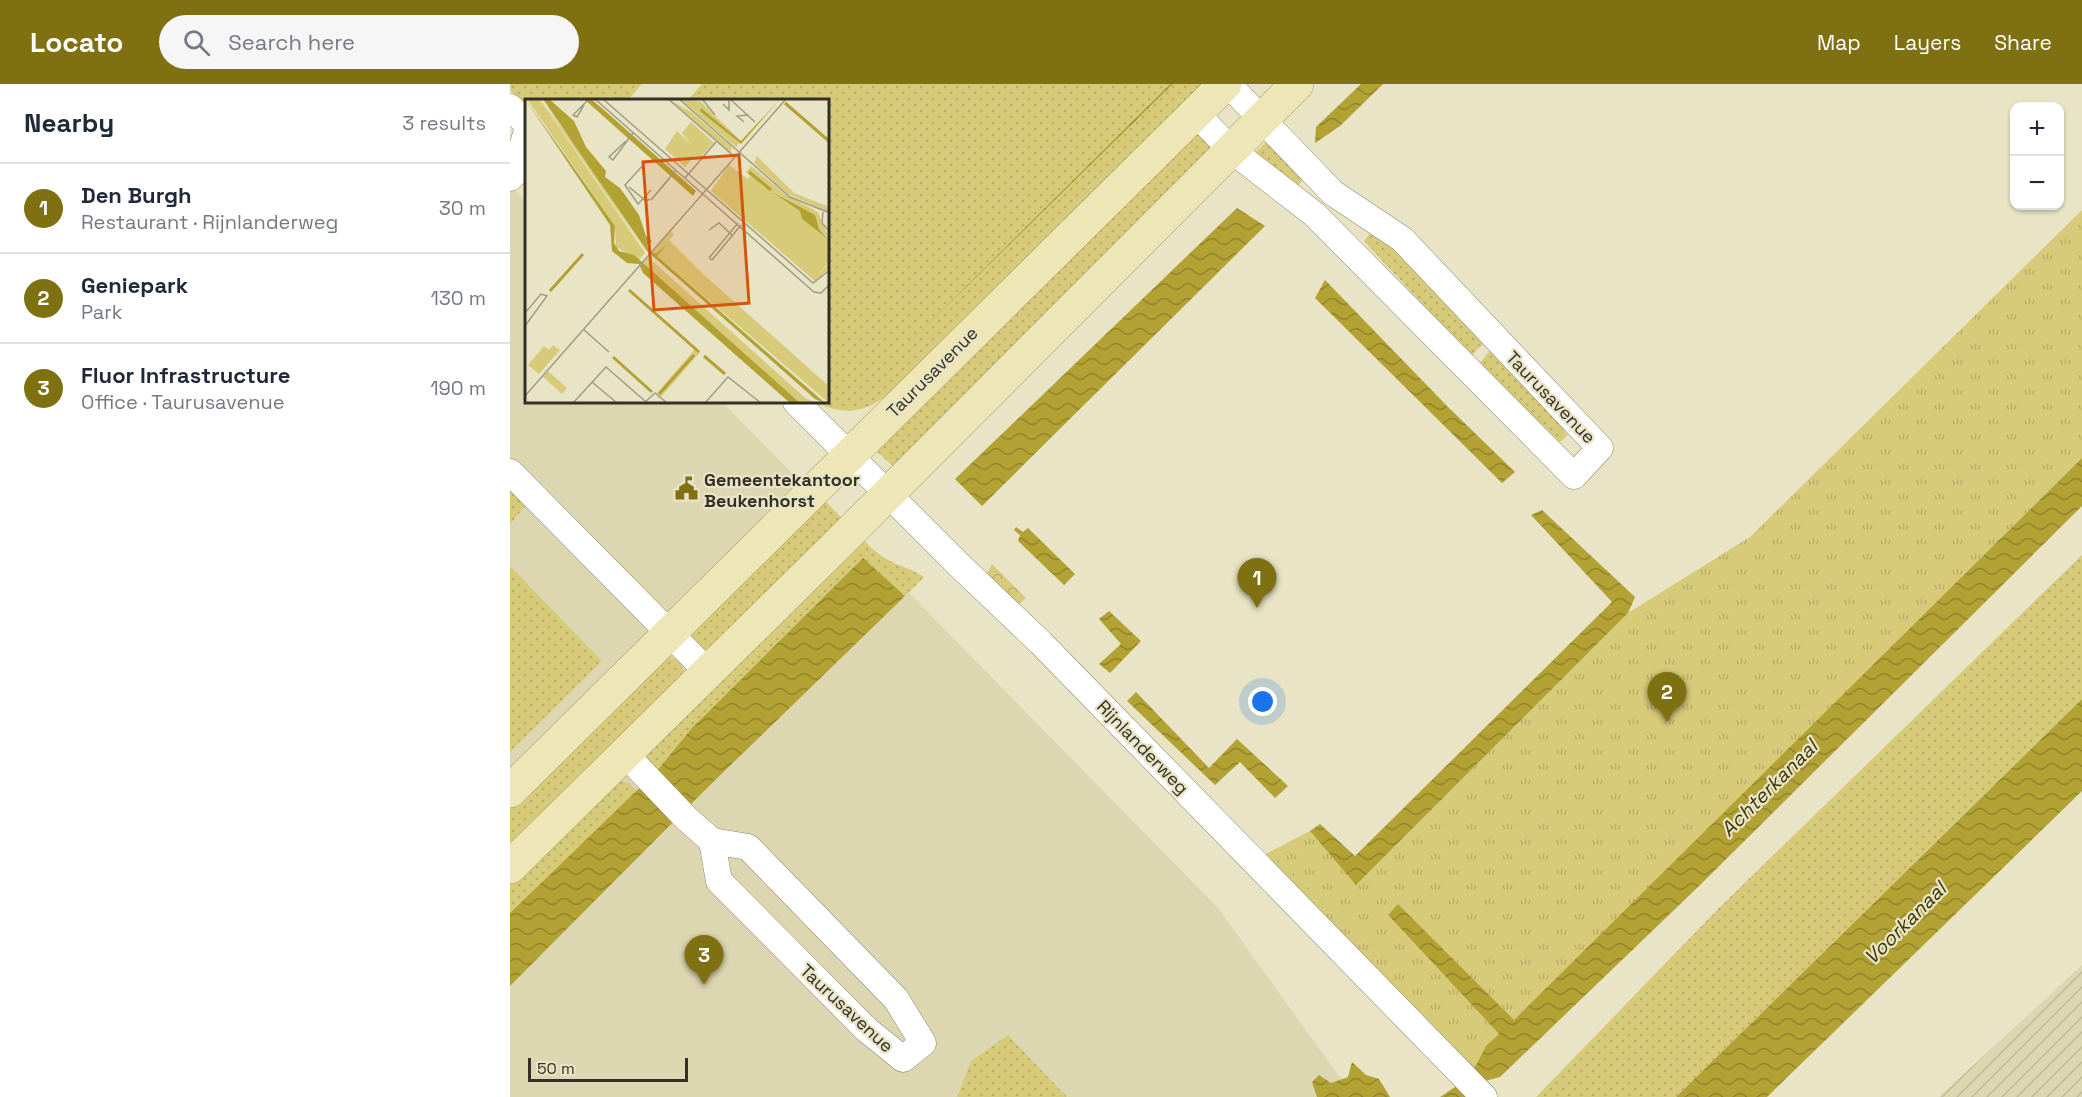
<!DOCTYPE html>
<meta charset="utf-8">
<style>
:root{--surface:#fff;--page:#f6f6f7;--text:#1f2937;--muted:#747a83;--line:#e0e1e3;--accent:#7f7111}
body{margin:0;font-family:"Space Grotesk",sans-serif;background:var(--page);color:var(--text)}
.controls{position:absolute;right:18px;top:18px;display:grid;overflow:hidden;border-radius:12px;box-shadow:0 2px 4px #0004}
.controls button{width:54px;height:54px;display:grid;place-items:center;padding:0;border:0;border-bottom:2px solid var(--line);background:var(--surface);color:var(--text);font:30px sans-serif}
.scale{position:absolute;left:18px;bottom:15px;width:160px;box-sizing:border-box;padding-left:6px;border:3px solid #333125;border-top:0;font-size:16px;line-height:21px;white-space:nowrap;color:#333125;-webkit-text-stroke:4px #e8e4c5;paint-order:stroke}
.you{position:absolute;left:753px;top:618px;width:21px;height:21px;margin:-15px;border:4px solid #fff;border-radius:50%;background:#1a73e8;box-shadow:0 0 0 9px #1a73e833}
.badge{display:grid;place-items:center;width:39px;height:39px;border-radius:50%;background:var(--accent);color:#fff;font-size:20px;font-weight:700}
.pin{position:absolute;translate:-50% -50px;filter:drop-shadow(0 2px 3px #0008)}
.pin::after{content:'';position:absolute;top:32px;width:21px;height:18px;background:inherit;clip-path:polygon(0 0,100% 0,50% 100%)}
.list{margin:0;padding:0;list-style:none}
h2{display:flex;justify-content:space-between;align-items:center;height:78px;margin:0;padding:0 24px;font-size:26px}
h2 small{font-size:20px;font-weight:400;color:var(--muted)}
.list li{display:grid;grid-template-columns:39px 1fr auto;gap:18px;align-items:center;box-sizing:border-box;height:90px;padding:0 24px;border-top:2px solid var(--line)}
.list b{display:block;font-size:22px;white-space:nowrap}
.list p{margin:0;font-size:20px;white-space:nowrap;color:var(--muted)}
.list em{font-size:20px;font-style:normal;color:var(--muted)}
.icon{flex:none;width:33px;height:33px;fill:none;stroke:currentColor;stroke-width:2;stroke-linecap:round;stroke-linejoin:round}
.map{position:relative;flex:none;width:1572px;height:1013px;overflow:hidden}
header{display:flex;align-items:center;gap:36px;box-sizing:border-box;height:84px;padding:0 30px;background:var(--accent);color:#fff}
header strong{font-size:28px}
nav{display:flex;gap:33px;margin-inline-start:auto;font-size:21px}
.search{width:420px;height:54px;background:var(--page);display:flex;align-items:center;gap:15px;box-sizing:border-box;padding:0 21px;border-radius:33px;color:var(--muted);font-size:22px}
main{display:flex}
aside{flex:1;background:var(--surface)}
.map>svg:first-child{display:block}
.built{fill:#ddd7b1}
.industrial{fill:url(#industrial-furrows)}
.grass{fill:url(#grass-dots)}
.forest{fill:url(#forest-crowns)}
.park{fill:url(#park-tufts)}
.water{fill:url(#water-waves)}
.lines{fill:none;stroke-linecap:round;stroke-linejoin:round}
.minor-casing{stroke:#8d896d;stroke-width:27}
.major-casing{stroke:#a59c64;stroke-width:34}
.minor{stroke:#fff;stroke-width:26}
.major{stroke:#eee6b6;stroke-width:33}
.labels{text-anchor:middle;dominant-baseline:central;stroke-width:4.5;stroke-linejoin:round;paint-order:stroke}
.street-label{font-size:18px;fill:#333125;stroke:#e8e4c5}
.poi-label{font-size:18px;font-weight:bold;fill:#333125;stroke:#e8e4c5;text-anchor:start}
.water-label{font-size:20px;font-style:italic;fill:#3c3507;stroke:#e8e4c5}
.inset-river{fill:none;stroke:#b2a133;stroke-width:3}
.inset-road{fill:none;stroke:#a09c85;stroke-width:1.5}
.view{fill:#d6550e;fill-opacity:0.15;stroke:#d6550e;stroke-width:3}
.inset-edge{fill:none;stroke:#333125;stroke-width:3}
</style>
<header>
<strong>Locato</strong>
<div class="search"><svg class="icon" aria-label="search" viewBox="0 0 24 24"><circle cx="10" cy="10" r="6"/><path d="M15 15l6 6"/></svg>Search here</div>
<nav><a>Map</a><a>Layers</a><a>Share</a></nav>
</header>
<main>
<aside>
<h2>Nearby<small>3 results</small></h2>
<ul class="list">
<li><span class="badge">1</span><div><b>Den Burgh</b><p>Restaurant · Rijnlanderweg</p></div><em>30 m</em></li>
<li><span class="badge">2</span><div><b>Geniepark</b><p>Park</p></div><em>130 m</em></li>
<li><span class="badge">3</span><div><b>Fluor Infrastructure</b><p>Office · Taurusavenue</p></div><em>190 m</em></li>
</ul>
</aside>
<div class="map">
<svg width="1572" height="1013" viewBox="0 0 1572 1013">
<defs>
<pattern id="industrial-furrows" width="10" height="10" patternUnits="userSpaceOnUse" patternTransform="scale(1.5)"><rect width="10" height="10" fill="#ddd7b1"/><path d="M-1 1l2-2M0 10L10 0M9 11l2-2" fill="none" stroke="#beb998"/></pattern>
<pattern id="grass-dots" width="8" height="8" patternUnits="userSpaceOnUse" patternTransform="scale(1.5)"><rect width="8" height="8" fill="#d7cb7a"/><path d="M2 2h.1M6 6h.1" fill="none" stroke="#b9af69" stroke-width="1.8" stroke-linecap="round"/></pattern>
<pattern id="forest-crowns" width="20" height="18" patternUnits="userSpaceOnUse" patternTransform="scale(1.5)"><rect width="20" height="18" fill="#d7cb7a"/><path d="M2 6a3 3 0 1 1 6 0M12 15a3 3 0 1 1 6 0" fill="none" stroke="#b9af69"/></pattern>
<pattern id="park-tufts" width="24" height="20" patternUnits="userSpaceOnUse" patternTransform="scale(1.5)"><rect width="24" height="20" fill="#d7cb7a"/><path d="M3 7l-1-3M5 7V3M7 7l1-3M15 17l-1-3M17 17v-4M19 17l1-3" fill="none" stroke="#b9af69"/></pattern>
<pattern id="water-waves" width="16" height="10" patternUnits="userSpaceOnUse" patternTransform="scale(1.5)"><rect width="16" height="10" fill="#b2a133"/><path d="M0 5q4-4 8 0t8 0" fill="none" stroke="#91842b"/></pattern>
</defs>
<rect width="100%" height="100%" fill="#e8e4c5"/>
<!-- built -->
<path class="built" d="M0 101 16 118V318H212L708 824 844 1013H0Z"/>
<!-- industrial -->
<path class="industrial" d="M1572 881V1013H1429Z"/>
<!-- grass -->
<path class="grass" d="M0 0H132L118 16H16V23L0 6Z
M192 0H660L503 157 663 0H698L376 312C350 331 333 330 304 318H318V16H178Z
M687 49 699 52 704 69 385 384 363 364Z
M757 57 796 93 784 105 742 71Z
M862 146 886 162 979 254 961 272 854 157Z
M984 262 1058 351 1050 358 969 280Z
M0 401 18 419 0 440Z
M311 413 336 438 201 566H193L182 556 181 547Z
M350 452C359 462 368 471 380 477 392 483 402 485 414 493L395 512 353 475 182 644 146 688 138 681 135 672Z
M1572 471V615L1166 1013H1026L1209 824Z
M0 482 92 577 0 668Z
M157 572C169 575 173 579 175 591L0 770V720Z
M110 697 119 699 127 707 0 829V797Z
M498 951 557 1013H447L461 977Z"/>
<!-- forest -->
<path class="forest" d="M482 480 516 514 505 524 475 493Z
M770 775 822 826 814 833 763 780Z"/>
<!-- park -->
<path class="park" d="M1572 126V374L1004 937 889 821 878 831 989 950 976 962 963 988 814 833 821 826 770 775 763 780 754 771 800 747 847 800 1118 529 1240 453Z"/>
<!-- water -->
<path class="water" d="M660 0H663L389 269Z
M851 0H873L830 42 805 59 806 43Z
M727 124 755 142 472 422 445 395Z
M815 196 937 322 1005 388 992 399 805 214Z
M1572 374V422L1188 803 990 993 971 998 959 1013H930L960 993 976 962 989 950 878 831 888 820 1004 936Z
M1032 426 1125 513 1118 529 846 801 800 747 810 740 845 772 1102 518 1021 431Z
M506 443 513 448 518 444 565 490 554 501 508 457 510 451 504 446Z
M353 474 395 512 195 706 0 902V829L146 688 182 644Z
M599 527 631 557 600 589 589 580 611 560 589 535Z
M626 608 699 684 727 655 778 702 765 714 730 678 705 701 617 617Z
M1572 615V707L1257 1013H1166Z
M842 978 856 991 869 995 880 1013H807L802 998 809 991 821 999 838 993Z"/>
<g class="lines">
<defs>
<path id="minor" d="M0 23 16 39
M686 29 720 65 804 130 1064 392 1090 364 892 155 823 109 718 0
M0 94 4 90 16 50
M286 318 448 480 531 559 974 1013
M0 388 198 588
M115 670 176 734 202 757 238 763 386 915 413 959 393 975 356 945 209 797 202 757"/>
<path id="major" d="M0 707 715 0
M0 783 338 450 787 0"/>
</defs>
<!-- minor casing -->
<use href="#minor" class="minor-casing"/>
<!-- major casing -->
<use href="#major" class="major-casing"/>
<!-- minor -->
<use href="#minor" class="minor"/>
<!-- major -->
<use href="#major" class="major"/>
</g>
<!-- icons -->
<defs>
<symbol id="civic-bare" viewBox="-9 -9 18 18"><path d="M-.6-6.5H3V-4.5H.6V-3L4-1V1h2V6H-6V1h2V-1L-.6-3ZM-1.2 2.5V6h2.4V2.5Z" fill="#7f7111" stroke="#e8e4c5" stroke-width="2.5" paint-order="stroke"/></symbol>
</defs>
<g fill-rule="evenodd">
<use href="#civic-bare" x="160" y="388" width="33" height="33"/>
</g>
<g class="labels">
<!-- street labels -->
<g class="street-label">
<text transform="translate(422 288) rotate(-45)">Taurusavenue</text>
<text transform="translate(1041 313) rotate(46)">Taurusavenue</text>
<text transform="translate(633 663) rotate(46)">Rijnlanderweg</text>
<text transform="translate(337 924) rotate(43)">Taurusavenue</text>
</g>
<!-- poi labels -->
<g class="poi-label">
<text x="194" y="395">Gemeentekantoor<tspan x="194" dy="21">Beukenhorst</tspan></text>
</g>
<!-- water labels -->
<g class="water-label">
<text transform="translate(1259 704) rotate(-45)">Achterkanaal</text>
<text transform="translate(1395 839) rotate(-45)">Voorkanaal</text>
</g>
</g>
<!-- overview -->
<g transform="translate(15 15)">
<rect width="304" height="304" fill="#e8e4c5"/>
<path d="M2 0H14L29 21 120 154 114 161 91 148 90 127ZM15 0 54 51 121 153 34 27ZM144 0 166 13 207 48 205 55ZM155 0 176 3 216 42 176 9 214 44 211 48ZM166 23 189 44 174 60 170 57 160 68 140 50 152 32 167 46 157 34ZM232 57 269 94 304 108V113L263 95 229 64ZM204 66 223 80 225 77 221 73 226 67 261 96 293 113 304 139 294 130 289 116 246 91 276 112 277 120 304 141V163L294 175 304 165V169L291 183 186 92ZM123 158 279 298 290 304H275L116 166ZM28 246 35 251 14 275 3 266 19 247 24 251ZM171 249 175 253 136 298 132 294ZM23 272 42 289 37 295 18 278Z" fill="#d7cb7a"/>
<path d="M146 132 149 136 144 141 179 176 304 287V304L132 157 142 145 131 156 127 153Z" fill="#d7cb7a"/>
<path d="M0 0 90 127 89 144 94 152 109 156 275 304H265L118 174 114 165 102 164 87 152 85 126ZM18 0H24L49 22 61 48 81 72 80 78 95 89 114 116 121 137 127 142 122 147 126 153 131 155 142 145 132 157 300 304 290 300 122 152ZM59 0H66L79 11 171 92 168 97ZM255 0 216 45 175 12 176 9 216 42ZM246 92 290 116 294 130 304 141 277 120 275 112Z" fill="#b2a133"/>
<path class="inset-river" d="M260 4 305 43M224 73 246 91M104 191 174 253M25 192 58 155M179 257 200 275M88 258 127 293M134 295 169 256"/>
<path class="inset-road" d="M70 0 289 193 296 194 305 185M78 0 288 184 305 171M143 0 210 58M154 0 265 98 305 114M205 0 230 23M178 1 190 16M198 5 204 11V0M59 6 52 18 48 16 64 0M219 23 212 17 223 16M101 42 84 58 88 61 108 34M121 63 100 86 113 105 126 91M160 79 191 43M144 80 126 101 151 71M104 88 121 102 125 100M298 113 297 124 305 133M184 131 194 124 207 136M184 159 187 161 216 126M184 159 213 124M0 214 16 195 22 197 0 227M58 230 84 253M67 283 92 304M0 297 261 0M48 304 81 268 120 302M119 304 130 294 142 304M180 304 203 278 236 304"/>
<path class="view" d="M214 56 224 204 129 211 118 63Z"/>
<rect width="304" height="304" class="inset-edge"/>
</g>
</svg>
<div class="controls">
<button>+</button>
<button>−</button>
</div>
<div class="scale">50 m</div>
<div class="you"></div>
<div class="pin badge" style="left:747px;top:524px">1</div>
<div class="pin badge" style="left:1157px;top:638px">2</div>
<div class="pin badge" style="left:194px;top:901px">3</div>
</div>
</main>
